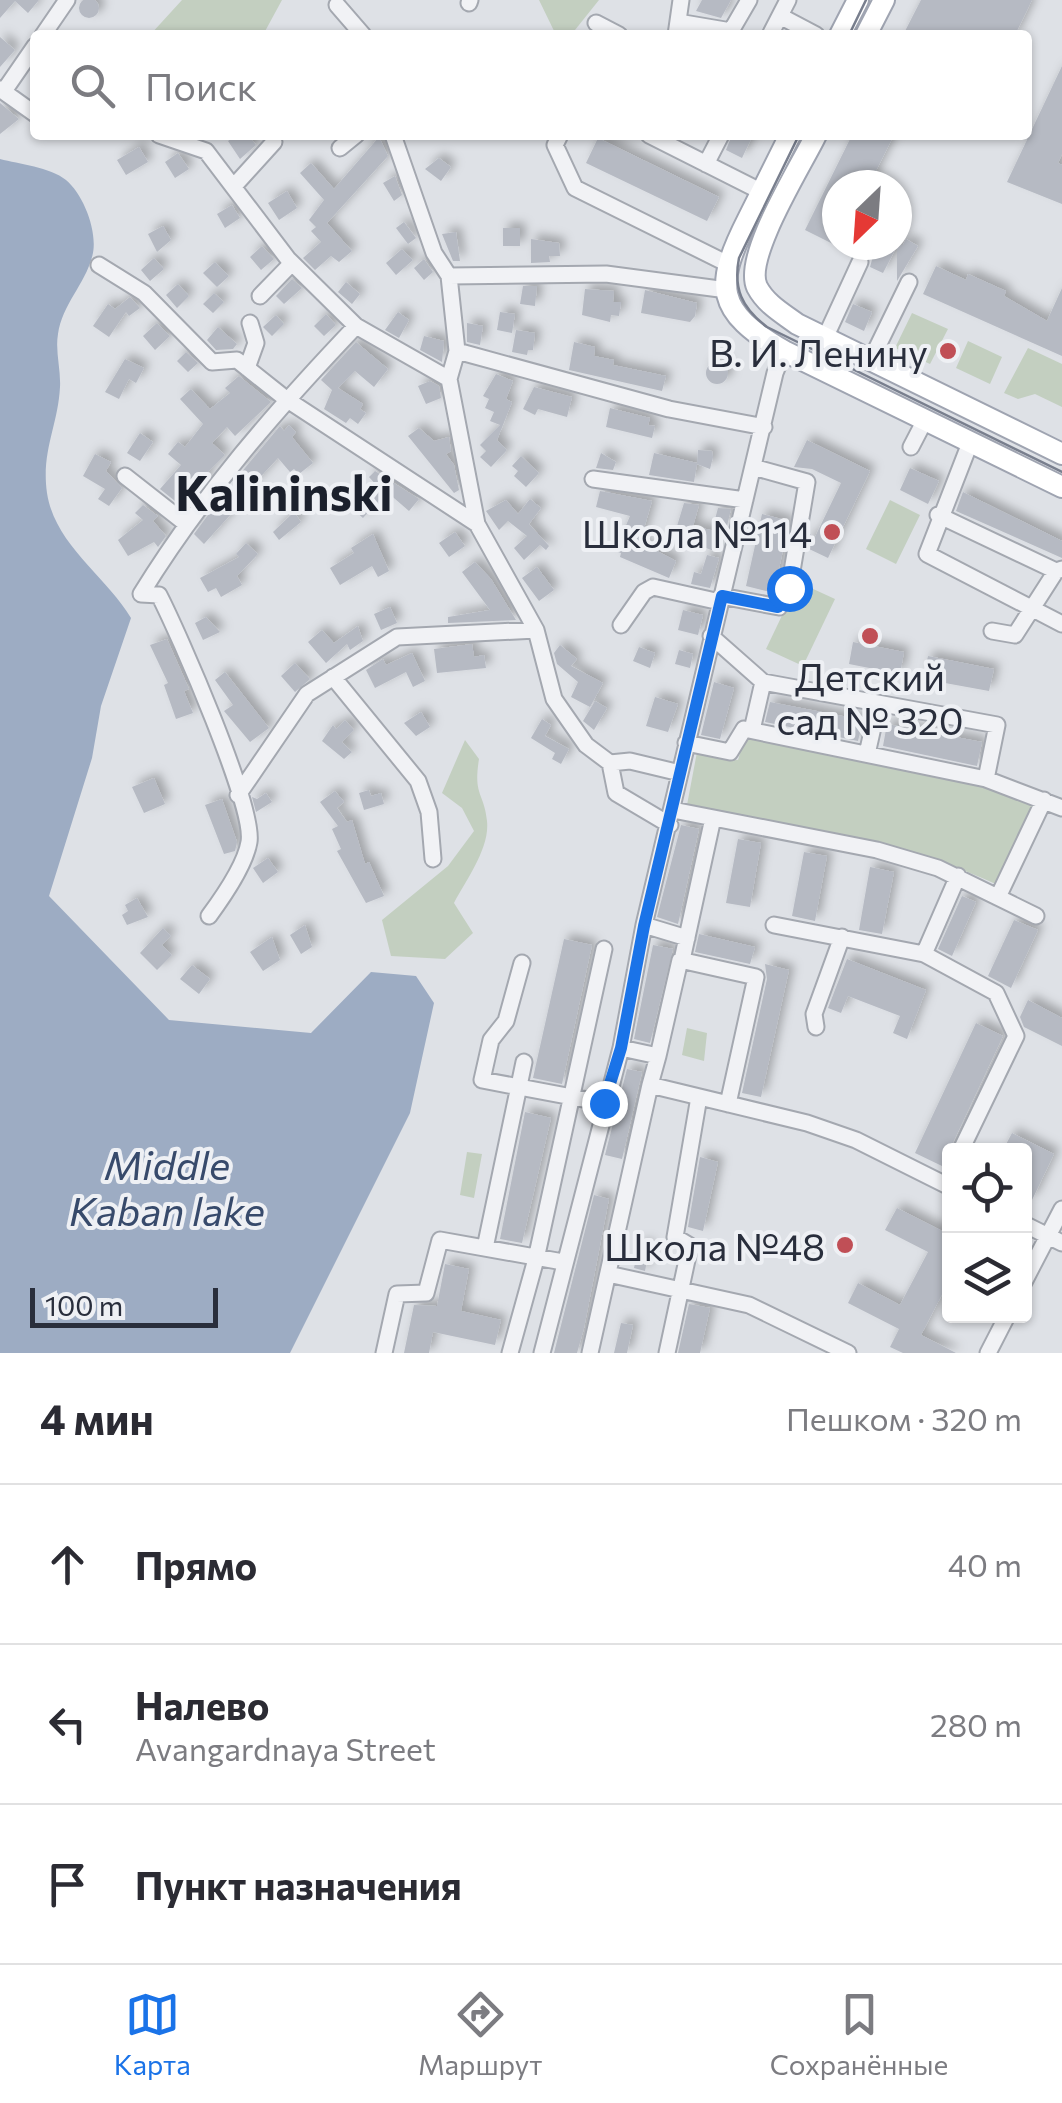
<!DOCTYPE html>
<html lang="ru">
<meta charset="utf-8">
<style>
:root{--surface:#fff;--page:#f7f7f7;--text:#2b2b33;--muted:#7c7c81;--line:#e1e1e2;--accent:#1a73e8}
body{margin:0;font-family:Commissioner,sans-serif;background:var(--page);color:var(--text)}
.controls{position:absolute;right:30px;bottom:30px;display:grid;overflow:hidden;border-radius:10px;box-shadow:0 2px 8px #0004}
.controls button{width:90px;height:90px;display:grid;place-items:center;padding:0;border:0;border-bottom:2px solid var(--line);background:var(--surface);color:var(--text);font:50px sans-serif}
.compass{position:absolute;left:822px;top:170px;width:90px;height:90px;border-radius:50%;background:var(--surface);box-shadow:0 2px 8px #0004;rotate:205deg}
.scale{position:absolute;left:30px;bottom:25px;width:188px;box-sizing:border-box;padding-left:10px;border:5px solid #292e3c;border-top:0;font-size:28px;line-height:35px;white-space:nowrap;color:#292e3c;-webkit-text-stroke:8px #eef0f4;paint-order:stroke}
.stop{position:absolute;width:30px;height:30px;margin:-22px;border:8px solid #1a73e8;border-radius:50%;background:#fff}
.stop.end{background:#1a73e8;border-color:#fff;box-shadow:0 2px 10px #0008}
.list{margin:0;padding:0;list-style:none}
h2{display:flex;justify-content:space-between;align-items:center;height:130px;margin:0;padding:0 40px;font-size:42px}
h2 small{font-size:32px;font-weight:400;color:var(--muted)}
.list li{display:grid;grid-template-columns:65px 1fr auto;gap:30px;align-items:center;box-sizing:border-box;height:160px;padding:0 40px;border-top:2px solid var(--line)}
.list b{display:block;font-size:38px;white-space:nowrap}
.list p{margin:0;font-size:32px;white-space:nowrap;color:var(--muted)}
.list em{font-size:32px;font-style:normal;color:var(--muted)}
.icon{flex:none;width:55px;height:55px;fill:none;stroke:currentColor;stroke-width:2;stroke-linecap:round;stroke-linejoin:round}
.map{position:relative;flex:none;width:1062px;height:1353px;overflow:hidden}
.search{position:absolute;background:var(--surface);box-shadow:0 2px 8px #0004;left:30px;right:30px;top:30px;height:110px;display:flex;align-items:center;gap:25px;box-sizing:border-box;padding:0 35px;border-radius:10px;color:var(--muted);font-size:38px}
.sheet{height:610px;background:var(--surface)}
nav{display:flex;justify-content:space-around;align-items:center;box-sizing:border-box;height:140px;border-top:2px solid var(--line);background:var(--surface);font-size:28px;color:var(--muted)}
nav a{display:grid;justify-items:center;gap:5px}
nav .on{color:var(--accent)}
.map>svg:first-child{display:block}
.green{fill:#c3cfc0}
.water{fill:#9dacc3}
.building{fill:#b6bac3;filter:url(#shadow)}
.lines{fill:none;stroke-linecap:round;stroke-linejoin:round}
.minor-casing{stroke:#a4a8b0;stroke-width:19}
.major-casing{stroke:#9fa4b1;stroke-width:24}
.minor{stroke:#f1f2f5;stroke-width:15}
.major{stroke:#fff;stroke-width:20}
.tram{stroke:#797f8e;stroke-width:2.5}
.route{stroke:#1a73e8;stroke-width:12}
.poi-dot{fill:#c04f56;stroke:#eef0f4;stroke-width:4}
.labels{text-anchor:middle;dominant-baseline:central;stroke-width:8;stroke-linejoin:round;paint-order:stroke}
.poi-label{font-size:38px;fill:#292e3c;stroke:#eef0f4;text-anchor:end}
.water-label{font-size:40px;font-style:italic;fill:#374a6b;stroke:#eef0f4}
.district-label{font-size:48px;font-weight:bold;fill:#1b202c;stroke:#eef0f4}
</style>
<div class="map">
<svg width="1062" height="1353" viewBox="0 0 1062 1353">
<defs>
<filter id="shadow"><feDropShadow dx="5.5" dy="-5.5" stdDeviation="5" flood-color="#0004"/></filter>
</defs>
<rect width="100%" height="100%" fill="#dee1e6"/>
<!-- green -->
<path class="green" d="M182 0H282L263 35H150Z
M539 0H599L571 35H556Z
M912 313 948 329 930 364 895 348Z
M968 341 1002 357 990 384 956 368Z
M1028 348 1062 364V407L1035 394 1018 399 1004 393Z
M890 500 920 515 896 564 866 549Z
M798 582 835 599 803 666 766 649Z
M745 737 977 781 1038 805 1000 886C901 839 793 826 687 805L697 752 738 760Z
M465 740 479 759C473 796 484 792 487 821 490 848 466 880 454 903L473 933 445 959 391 956 382 920 448 866 474 831 462 808 442 793Z
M687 1028 707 1033 704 1061 682 1055Z
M467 1152 482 1154 474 1198 460 1195Z"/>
<!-- water -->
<path class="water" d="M0 159C19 164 50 167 66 180 84 195 99 234 92 257 85 284 62 305 58 334 55 351 61 370 60 387 58 426 41 451 47 493 55 545 106 576 131 618L101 706 92 758 49 896 169 1020 311 1033 371 972 416 976 434 1003 410 1113 290 1353H0Z"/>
<!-- building -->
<path class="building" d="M79 8a10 10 0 1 1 20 0a10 10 0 1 1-20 0Z
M0 0H39L28 13 15 1 0 18Z
M702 0H731L721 18 696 11Z
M921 0H1032L1015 35H903Z
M0 37 15 50 0 67Z
M1062 66V154L1058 163 1062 165V204L1007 182Z
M0 103 19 119 0 134Z
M237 135H248L256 145 240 159 228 141Z
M732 135H753L742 158 726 150Z
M852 135 892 139 869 185H837V246L805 230Z
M379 137 388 156 327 223 352 251 339 262 331 256 315 270 303 258 321 242 311 231 316 227 309 220 324 200 300 173 311 163 334 189Z
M598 138 719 197 707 221 586 163Z
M139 147 148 162 126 175 117 160Z
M178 153 189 169 175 178 165 162Z
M439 158 451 167 441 181 425 169Z
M395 176 402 195 394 201 383 183Z
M287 191 297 208 279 220 268 203Z
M232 205 240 218 225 228 217 214Z
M404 222 416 238 408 244 396 228Z
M163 226 171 240 157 252 148 234Z
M503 228H520V246H503Z
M456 232 460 261H453L442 234Z
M531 239 559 243 560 256H549L550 262 531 263Z
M906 239 918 246 897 281V246L883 273 870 267 876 245H903Z
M262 246 274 259 261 270 250 257Z
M402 249 413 260 396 275 386 263Z
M154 258 164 269 150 281 141 270Z
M424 259 433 272 424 280 414 268Z
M215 262 229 276 217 287 203 273Z
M936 266 966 280 968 274 1006 291 1004 296 1047 321 1062 288V356L923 294Z
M292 279 302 288 284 304 276 296Z
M346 282 360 294 352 304 338 292Z
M178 284 189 296 177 308 166 295Z
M523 286H537L535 306 520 304Z
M585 289 614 291 613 302H621L619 316 611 315 610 322 582 315Z
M645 290 697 303 695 316 690 322 641 313Z
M214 293 224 302 213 313 203 304Z
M130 297 140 308 129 316 126 312 109 337 93 326 108 304 115 309Z
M853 304 872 312 864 331 845 322Z
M398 312 409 320 399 338 385 330Z
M500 312 515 314 512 333 497 330Z
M326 314 336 325 324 336 314 326Z
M276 315 284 324 272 336 263 327Z
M157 323 170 336 155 350 143 336Z
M467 323 483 326 480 345 467 342Z
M218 327 237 344 233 349 216 350 207 340Z
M516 330 535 333 533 350H528L527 355 512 352Z
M424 336 444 341 442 362 420 350Z
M356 342 388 369 374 387 355 371 338 388 363 404 360 409 366 413 358 424 350 418 346 423 324 409 332 390 321 380Z
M574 342 595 347 594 356 614 360 613 365 666 376 662 391 569 370Z
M186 352 198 363 188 372 177 361Z
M125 359 144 368 136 383 129 379 119 399 105 392Z
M706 373a11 11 0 1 1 22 0a11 11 0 1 1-22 0Z
M496 374 513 381 506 399 512 402 497 440 507 450 491 467 480 457 486 451 480 445 500 425 490 421 494 412 485 408 489 399 483 396Z
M239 376 271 402 235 436 227 427 212 443 225 455 205 475 208 478 185 509 160 489 181 465 168 454 178 442 185 447 203 424 180 399 191 389 210 409 230 393 225 388Z
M430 381 439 386 441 398 426 404 418 386Z
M534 387 572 397 567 417 538 409 535 415 523 409Z
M610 408 650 418 648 425 655 426 652 438 606 427Z
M289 425 296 432 292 437 313 463 299 474 294 469 290 472 278 458 252 486 240 474 280 426 284 431Z
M419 428 434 441 449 437 451 451 446 454 454 465 459 490 454 493 408 436Z
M140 433 153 442 140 461 127 453Z
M807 440 870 471 828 558 807 548 810 534 815 537 841 483 812 469 794 467Z
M698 450 712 451 713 457 710 469 697 464 694 482 649 475 654 453 697 463Z
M601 453 616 462 613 470 596 468Z
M95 454 111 462 106 471 122 488 109 506 98 499 105 489 83 476Z
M521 456 539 473 526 487 514 476 518 471 512 466Z
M910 468 939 481 928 504 900 490Z
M375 471 419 499 409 511 387 492 363 518 355 511 378 487 369 477Z
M600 491 652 501 640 542 676 561 669 578 620 557 621 553 615 551 630 516 596 507Z
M963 492 1062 541V558L956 511Z
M530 499 541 508 529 524 549 546 546 550 540 545 524 560 514 548 527 536 508 521 499 530 486 511 506 500 518 514Z
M217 503 232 513 204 544 194 534Z
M684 503 699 505 693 526 719 532 714 551 674 536Z
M143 505 158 516 153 521 166 536 158 547 154 542 128 556 118 540 143 520 135 513Z
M718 508 731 509 727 526 714 523Z
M294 512 301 522 279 540 273 532Z
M762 514 789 521 774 593 746 586Z
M455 532 465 546 449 557 439 543Z
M373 534 389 571 378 577 372 566 340 585 330 568 354 553 351 548Z
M246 543 258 554 237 576 242 585 221 597 216 588 208 592 200 578 239 557 236 554Z
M707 555 719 558 710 588 691 584 694 572 701 574Z
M475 562 491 579 516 620 448 623V617L490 610 462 572Z
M537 567 554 590 539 601 522 578Z
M390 607 397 623 381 630 374 614Z
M683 610 703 615 698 635 678 630Z
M206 617 220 632 203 640 195 623Z
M358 626 363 641 350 650 347 644 326 663 308 642 322 630 334 643Z
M167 639 189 689 184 691 193 713 176 719 164 685 168 683 150 645Z
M853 642 904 652 900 674 849 664Z
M472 644 474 657 484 655 486 668 437 673 434 649Z
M560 645 577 659 571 666 603 683 590 707 571 697 578 682 557 664 554 653Z
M639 647 655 653 650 668 633 661Z
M679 650 693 654 690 668 675 664Z
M412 653 425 681 413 687 406 672 375 688 366 670 383 659 386 665Z
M928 656 994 669 989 691 923 679Z
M295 663 310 679 295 692 281 676Z
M225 672 269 728 250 742 224 711 233 705 215 680Z
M714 682 734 688 720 739 701 735Z
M655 697 678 704 668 732 646 726Z
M595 701 607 708 594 730 583 721Z
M770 702 863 720 858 741 765 722Z
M421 712 430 727 416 736 404 723Z
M542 719 551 725 545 736 569 749 561 764 552 759 555 753 531 738Z
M345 720 354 730 342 742 352 752 344 759 322 741 333 725 336 729Z
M887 724 982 742 977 766 883 746Z
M154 778 165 804 144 813 132 787Z
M369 790 371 796 381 793 384 804 364 810 359 793Z
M335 791 344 802 337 808 347 822 352 820 365 864 369 862 384 896 366 903 337 851 341 849 332 829 338 826 320 802Z
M266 793 272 802 256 812 252 797 257 799Z
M222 799 237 842 235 851 224 854 205 805Z
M681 825 699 829 678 924 657 917Z
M738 839 761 843 750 907 726 903Z
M804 852 827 856 815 921 792 916Z
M268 858 278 872 263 883 253 868Z
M870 867 894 872 882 934 859 930Z
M962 896 976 902 952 956 938 949Z
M137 898 148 917 127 925 122 915 128 911 125 905Z
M1014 920 1038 930 1011 988 988 976Z
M305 925 312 947 301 954 290 935Z
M163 928 171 936 162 945 172 955 157 970 140 953Z
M699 934 755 947 750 964 695 952Z
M272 937 280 960 263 971 250 952Z
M564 939 592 945 562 1084 533 1078Z
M653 945 673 949 650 1043 634 1039Z
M847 959 926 990 907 1039 893 1033 900 1016 848 996 841 1013 828 1008Z
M765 964 789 970 761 1097 742 1093 767 979Z
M192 965 210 979 199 994 180 979Z
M1028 1000 1062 1018V1046L1024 1027 1020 1017Z
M976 1023 1003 1036 942 1166 915 1153Z
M627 1069 642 1072 622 1159 605 1155Z
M525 1112 551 1118 522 1243 500 1239Z
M1012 1133 1054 1154 1032 1200 1024 1196V1150H1003Z
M700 1157 718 1162 703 1231 688 1227Z
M594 1195 609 1199 584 1328 577 1353H554Z
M897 1208 950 1235V1279L921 1335 956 1353H903L890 1347 899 1329 848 1303 858 1283 900 1305 928 1252 885 1230Z
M639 1244 650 1246 645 1271 634 1268Z
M445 1264 469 1269 461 1311 501 1320 495 1345 433 1332 429 1353H404L414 1305 437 1306Z
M689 1304 710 1308 700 1353H678Z
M621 1323 633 1325 627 1353H614Z"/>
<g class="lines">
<defs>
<path id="minor" d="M469 3 470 0
M337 5 363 35
M780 16 816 35
M678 22 731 31 749 0
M596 23 619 35
M43 35 67 0
M676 35 681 0
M770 35 788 0
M0 89 35 114
M4 91 35 46
M159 135 206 151 288 259 356 326 449 379
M393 135 434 253 449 276 457 351 449 379 477 524
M560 135 555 145 575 188 726 263
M649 135 762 192
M340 148 356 135
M706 164 721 135
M235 185 274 142
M99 265 144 293 212 362 237 360 286 399 477 524 536 630 554 699 586 745 610 763 616 793 670 825
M449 276 606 274 727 290
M260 296 292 263
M825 338 860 262
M457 351 669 409 764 427
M871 360 909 282
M247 368 256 343 250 323
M970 443 927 554 1062 624
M911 447 925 420
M125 476 185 523
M593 479 745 500
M938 515 1056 571 1062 569
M721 596 779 607 789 589 807 482 753 467
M621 625 644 592 653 587 720 602
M992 631 1015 635 1056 571
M711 636 763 682
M333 677 418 781 429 812 433 859
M752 730 763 682 997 725 986 779
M686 743 730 752 744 729 986 779 1062 808
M867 754 878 705
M610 763 630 761 680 773
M238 795 307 694 397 637 536 630
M673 810 877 850 938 868 1036 916
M998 897 1044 800
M209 916C223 897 245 866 249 842 255 807 178 632 159 595L141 594C202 495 276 410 356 326
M644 925 687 938
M774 925 924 954 996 993 1016 1036 961 1150
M924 954 958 876
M682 960 713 818
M522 963 506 1021 491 1040 482 1080 604 1103
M816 1027 814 1014 842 937
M621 1048 658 1056 650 1085 807 1123 856 1140 950 1187
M658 1056 680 960 756 977 728 1104
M1024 1224 1062 1243
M485 1248 524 1062
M608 1274 749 1305 848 1353
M1024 1282 1062 1209
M384 1353 397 1294 426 1293 440 1240 563 1262
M510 1353 536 1259 604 949
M542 1353 621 1048 644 925 775 373 784 351
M590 1353 650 1085
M667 1353 690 1246 675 1237 699 1097
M988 1353 1007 1316"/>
<path id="major" d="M840 35 858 0
M866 35 884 0
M790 135C776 163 762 191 748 219 714 286 715 311 784 351L1062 487
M816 135C801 166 743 257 757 287 766 304 782 313 797 324L1062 454"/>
</defs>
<!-- minor casing -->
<use href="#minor" class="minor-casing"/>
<!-- major casing -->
<use href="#major" class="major-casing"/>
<!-- minor -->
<use href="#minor" class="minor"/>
<!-- major -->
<use href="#major" class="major"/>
<!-- tram -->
<path class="tram" d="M849 35 866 0
M799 135 739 258C733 289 742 308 767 327L1062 472"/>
</g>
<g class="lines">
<!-- route -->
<path class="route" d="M604 1103 621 1048 644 926 722 596 778 607 789 588"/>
</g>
<!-- markers -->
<g class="poi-dot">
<circle cx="948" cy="351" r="10"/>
<circle cx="832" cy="532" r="10"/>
<circle cx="870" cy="636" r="10"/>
<circle cx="845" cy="1245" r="10"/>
</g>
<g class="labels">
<!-- poi labels -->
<g class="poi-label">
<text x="928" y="351">В. И. Ленину</text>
<text x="812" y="532">Школа №114</text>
<text x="870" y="675" text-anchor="middle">Детский<tspan x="870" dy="44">сад № 320</tspan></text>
<text x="825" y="1245">Школа №48</text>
</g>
<!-- water labels -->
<g class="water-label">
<text x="167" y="1163">Middle<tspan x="167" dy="46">Kaban lake</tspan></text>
</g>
<!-- district labels -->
<g class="district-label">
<text x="284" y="491">Kalininski</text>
</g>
</g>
</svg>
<div class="controls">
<button><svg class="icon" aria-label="locate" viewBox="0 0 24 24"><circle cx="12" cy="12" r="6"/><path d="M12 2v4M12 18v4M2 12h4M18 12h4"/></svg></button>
<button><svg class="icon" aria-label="layers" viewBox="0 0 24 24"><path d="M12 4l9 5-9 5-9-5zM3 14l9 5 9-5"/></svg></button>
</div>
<svg class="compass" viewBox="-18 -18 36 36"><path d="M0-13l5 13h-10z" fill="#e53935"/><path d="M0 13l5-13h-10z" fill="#7c7c81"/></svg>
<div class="scale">100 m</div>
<div class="stop" style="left:789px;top:588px"></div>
<div class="stop end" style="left:604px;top:1103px"></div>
<div class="search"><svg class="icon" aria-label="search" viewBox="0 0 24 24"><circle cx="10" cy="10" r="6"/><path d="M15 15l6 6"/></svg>Поиск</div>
</div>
<section class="sheet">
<h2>4 мин<small>Пешком · 320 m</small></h2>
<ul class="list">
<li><svg class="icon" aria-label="ahead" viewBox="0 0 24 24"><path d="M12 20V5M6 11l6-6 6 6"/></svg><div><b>Прямо</b></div><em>40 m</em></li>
<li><svg class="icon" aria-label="left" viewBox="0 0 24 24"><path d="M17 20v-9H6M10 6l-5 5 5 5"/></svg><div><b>Налево</b><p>Avangardnaya Street</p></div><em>280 m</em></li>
<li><svg class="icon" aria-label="arrive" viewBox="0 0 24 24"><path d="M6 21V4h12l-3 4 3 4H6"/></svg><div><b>Пункт назначения</b></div></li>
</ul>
</section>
<nav>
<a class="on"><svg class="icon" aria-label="map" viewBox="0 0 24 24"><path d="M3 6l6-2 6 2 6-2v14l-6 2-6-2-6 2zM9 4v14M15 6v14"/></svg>Карта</a>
<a><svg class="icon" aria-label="directions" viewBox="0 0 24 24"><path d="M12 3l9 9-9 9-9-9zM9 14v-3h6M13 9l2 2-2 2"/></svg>Маршрут</a>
<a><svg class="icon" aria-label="saved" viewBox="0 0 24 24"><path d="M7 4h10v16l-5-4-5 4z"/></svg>Сохранённые</a>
</nav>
